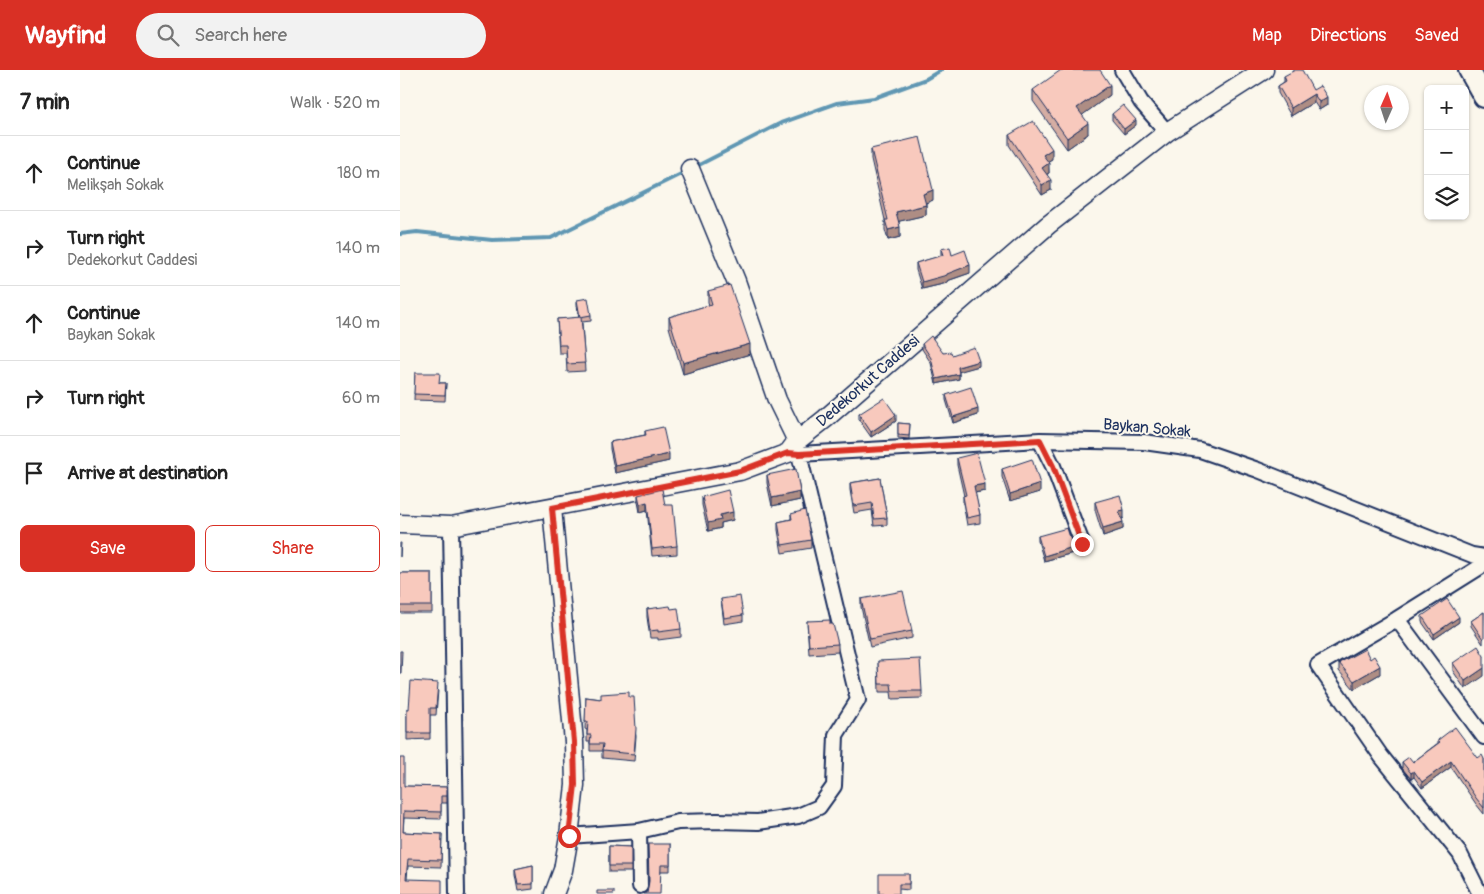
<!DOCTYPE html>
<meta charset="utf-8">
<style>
:root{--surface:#fff;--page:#f2f2f2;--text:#222;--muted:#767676;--line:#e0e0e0;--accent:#d93025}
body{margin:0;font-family:Pangolin,sans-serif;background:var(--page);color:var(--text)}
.controls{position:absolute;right:15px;top:15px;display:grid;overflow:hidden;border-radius:8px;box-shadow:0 1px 4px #0004}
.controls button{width:45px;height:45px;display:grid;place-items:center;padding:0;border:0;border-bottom:1px solid var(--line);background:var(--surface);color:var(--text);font:25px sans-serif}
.compass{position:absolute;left:964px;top:15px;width:45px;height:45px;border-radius:50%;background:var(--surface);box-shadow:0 1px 4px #0004;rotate:3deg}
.stop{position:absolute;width:15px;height:15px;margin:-11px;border:4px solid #d93025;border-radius:50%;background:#fff}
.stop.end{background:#d93025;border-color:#fff;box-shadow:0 1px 5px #0008}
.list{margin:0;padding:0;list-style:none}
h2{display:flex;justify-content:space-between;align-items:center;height:65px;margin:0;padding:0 20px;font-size:21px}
h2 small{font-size:16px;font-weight:400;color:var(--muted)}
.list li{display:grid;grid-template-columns:32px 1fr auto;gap:15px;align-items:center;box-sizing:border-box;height:75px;padding:0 20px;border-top:1px solid var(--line)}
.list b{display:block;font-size:19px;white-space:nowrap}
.list p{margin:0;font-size:16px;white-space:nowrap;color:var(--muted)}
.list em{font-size:16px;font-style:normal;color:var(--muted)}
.actions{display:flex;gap:10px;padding:15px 20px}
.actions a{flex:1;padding:11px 0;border:1px solid var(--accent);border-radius:8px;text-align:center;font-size:18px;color:var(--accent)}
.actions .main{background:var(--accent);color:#fff}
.icon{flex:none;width:28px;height:28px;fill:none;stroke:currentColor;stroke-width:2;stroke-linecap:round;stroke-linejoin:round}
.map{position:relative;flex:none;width:1084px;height:824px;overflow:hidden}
header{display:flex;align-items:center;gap:30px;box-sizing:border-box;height:70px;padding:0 25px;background:var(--accent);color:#fff}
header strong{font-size:24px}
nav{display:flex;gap:28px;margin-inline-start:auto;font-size:18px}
.search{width:350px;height:45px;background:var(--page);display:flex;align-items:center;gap:12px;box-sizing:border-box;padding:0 18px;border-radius:28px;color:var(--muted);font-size:19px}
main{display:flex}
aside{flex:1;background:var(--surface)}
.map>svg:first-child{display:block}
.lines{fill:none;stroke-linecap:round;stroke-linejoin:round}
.stream{stroke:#6097b3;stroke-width:4}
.minor-casing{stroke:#1b2f5e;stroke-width:18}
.tertiary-casing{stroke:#1b2f5e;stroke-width:21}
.secondary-casing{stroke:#1b2f5e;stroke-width:24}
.minor{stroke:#fbf7ec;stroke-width:14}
.tertiary{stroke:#fbf7ec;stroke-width:18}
.secondary{stroke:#fbf7ec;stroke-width:20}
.wall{fill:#d5ada3;stroke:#1b2f5e}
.shaded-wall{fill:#ae8d84;stroke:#1b2f5e}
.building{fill:#f8c9bd;stroke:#1b2f5e}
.route{stroke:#d93025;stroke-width:6}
.labels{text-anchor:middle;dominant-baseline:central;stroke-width:4;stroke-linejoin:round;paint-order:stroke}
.street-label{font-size:16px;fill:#1b2f5e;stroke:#fbf7ec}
</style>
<header>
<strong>Wayfind</strong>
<div class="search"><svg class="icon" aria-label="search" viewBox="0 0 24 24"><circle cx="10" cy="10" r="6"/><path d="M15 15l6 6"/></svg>Search here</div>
<nav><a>Map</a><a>Directions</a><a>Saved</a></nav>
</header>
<main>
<aside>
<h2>7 min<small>Walk · 520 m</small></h2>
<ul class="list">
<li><svg class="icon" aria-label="ahead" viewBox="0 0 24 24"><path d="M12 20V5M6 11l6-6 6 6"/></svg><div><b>Continue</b><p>Melikşah Sokak</p></div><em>180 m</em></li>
<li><svg class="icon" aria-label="right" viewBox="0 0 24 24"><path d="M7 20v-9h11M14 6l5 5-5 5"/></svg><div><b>Turn right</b><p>Dedekorkut Caddesi</p></div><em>140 m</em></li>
<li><svg class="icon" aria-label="ahead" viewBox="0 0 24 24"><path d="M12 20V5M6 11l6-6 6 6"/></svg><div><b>Continue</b><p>Baykan Sokak</p></div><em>140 m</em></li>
<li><svg class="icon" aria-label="right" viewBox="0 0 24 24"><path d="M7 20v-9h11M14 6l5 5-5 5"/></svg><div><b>Turn right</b></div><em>60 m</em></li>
<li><svg class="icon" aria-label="arrive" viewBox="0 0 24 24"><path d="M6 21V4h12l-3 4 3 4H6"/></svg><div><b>Arrive at destination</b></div></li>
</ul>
<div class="actions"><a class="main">Save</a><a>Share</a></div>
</aside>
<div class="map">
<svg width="1084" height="824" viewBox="0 0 1084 824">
<rect width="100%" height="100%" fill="#fbf7ec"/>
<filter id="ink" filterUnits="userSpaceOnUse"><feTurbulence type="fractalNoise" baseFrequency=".02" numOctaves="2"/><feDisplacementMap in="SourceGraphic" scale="10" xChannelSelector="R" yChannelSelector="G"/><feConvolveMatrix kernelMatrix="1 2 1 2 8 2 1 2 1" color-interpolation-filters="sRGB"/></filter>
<g filter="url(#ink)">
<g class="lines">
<!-- stream -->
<path class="stream" d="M293 98 381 53 437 33 474 28 526 9 541 0
M0 164 17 162 92 170 151 168 285 102"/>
<defs>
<path id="minor" d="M722 0 741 32 767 62
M640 370 653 396 682 473
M388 383 399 384 640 370 744 372 800 380 858 400 1072 485 1084 487
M51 456 57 824
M1080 497 997 549 1084 667
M997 549 918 595 981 686 1060 784 1080 824
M239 761 240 816
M169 766 239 761 278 752 317 751 358 752 398 746 419 737 434 716 436 665 458 630 399 384"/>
<path id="tertiary" d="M290 99 336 211 377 330 397 371
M152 438 174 672 175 715 169 766 163 800 154 824
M0 454 51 456 340 401 388 383 397 371 425 349 648 155 767 62 864 0"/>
<path id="secondary" d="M1069 0 1084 27"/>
</defs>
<!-- minor casing -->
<use href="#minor" class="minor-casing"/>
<!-- tertiary casing -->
<use href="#tertiary" class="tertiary-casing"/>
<!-- secondary casing -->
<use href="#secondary" class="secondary-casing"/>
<!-- minor -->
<use href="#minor" class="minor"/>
<!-- tertiary -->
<use href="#tertiary" class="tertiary"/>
<!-- secondary -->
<use href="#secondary" class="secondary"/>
</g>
<!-- wall -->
<path class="wall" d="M884 6 913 20 927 35 919 40 914 32 891 46 878 23V16L884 12Z
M633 20 710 25 682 45 688 64 667 79 633 31Z
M712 44 736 55 724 64 712 50Z
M609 65 652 89 648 91 649 103 647 104 651 120 642 125 609 75Z
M471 79 533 130 526 133V145L499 151 500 167 488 170 485 160V150L471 89Z
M541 179 552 185 570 203 547 211V213L522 219 516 200V193L541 186Z
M308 221 350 284 283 304 269 257V247L309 235 308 232Z
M177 230 191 245V251L182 252 185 301 167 302 166 283H159L157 249 179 248 177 235Z
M522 274 543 283 579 296 559 301V309L536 314 531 293 522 279Z
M15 303 40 313H46L45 331 14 330Z
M546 325 578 345 553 353 546 330Z
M459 344 496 351 471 367 459 350Z
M498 353 510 354 509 369 498 368Z
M245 361 269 391 215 403 210 379V372L245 365Z
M557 388 585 421 575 423 580 445V453L567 455 563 433V426H564L557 395Z
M602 399 640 422 610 431 602 407Z
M367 405 400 430 372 436 367 413Z
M480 408 487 448V455L474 456 472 440 454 443 450 420V413Z
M238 425 265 435 277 476V484L252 486 247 440 240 442 238 432Z
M302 427 333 450 321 453V458L308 461 302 435Z
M695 432 724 448H722L723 459 703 466 695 440Z
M391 444 411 470V478L382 483 378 460V452L391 449Z
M638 466 673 483 644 491 638 471Z
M0 503H32V543H0Z
M321 529 343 545V551L324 554Z
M461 529 512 561V568L470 577 461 537Z
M247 539H271L281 559V567L258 570V568H250L247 547Z
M1084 542 1083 574 1071 556V551Z
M1022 546 1059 552 1034 569 1022 552Z
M407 551 430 554 438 574V582L409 584Z
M1084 586 1065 619 1053 601V593Z
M970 589 980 604 954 619 939 601V593Z
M478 591 522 621V628L492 629 491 622H479Z
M38 620 36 645H30V669L7 670V639H9Z
M186 627 201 629 229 627 236 666 234 691 202 688V681H190V672H187V660L185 659Z
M1038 670 1078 688 1084 689V744L1076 734 1051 697 1022 718 1014 707 1011 709 1002 698V692H1013L1038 673Z
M4 716 47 717V733H41V749L4 748 3 762 42 764 41 797 8 796 7 809 0 824Z
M270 774V801H261L247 823 249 811Z
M209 776 231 777V802H209Z
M133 795V819L118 821 115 805V799Z
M509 804V820L499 819 479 824Z"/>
<!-- shaded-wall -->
<path class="shaded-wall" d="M710 15V25L677 49V38Z
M914 24V32L891 46V38Z
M927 27V35L919 40V32Z
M736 50V55L724 64V59Z
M688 53V64L667 79V68Z
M652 79V89L643 94V85Z
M649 93V103L642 107V98Z
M651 110V120L642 125V115Z
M533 120V130L523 134V124Z
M526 135V145L496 152V142Z
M500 157V167L488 170V160Z
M570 195V203L547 211V213L522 219V212Z
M350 274V284L283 304V293Z
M579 291V296L558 302V297Z
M559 304V309L536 314V309Z
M578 339V345L553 353V347Z
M496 345V351L471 367V362Z
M269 384V391L215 403V396Z
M585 414V421L574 423V416Z
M640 414V422L610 431V424Z
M400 422V430L372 436V428Z
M247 432V440L240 442V434Z
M724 440V448L719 449V441Z
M333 442V450L321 453V458L308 461V453L320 445Z
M723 452V459L703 466V458Z
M673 477V483L644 491V486Z
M1059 547V552L1034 569V564Z
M980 596V604L954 619V611Z
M1084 598V606L1065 619V611Z
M1051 691V697L1022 718V712Z
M1014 701V707L1011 709V703Z"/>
<!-- building -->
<path class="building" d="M661 0H700L710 15 677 38 688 53 667 68 633 20Z
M895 0H902L913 20 920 16 927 27 919 32 914 24 891 38 878 16 886 11 884 6Z
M723 35 736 50 724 59 712 44Z
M633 51 652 79 643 85 649 93 642 98 651 110 642 115 609 65Z
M520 67 533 120 523 124 526 135 496 142 500 157 488 160 485 150H488L471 79Z
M550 177 552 185 565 180 570 195 547 204V205L522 212 516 193 543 185 541 179Z
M330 215 350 274 283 293 269 247 312 234 308 221Z
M188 228 191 245 180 247 177 230Z
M181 247 185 293 167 294 166 275H159L157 249Z
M531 266 543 283 551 282 552 285 574 277 579 291 558 297 559 304 536 309 531 288 522 274Z
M15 303H40L39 313H46L45 325 14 324Z
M571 317 578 339 553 347 546 325Z
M484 328 496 345 471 362 459 344Z
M498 353 510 354 509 366 498 365Z
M263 357 269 384 215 396 210 372 246 365 245 361Z
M577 383 585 414 574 416 580 445 567 448 563 426 566 425 557 388Z
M632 389 640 414 610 424 602 399Z
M396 399 400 422 372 428 367 405Z
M480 408 487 448 474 449 472 433 454 436 450 413Z
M262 419 265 435H273L277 476 252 479 247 432 240 434 238 425Z
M328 420 333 442 320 445 321 450 308 453 302 427Z
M720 425 724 440 719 441 723 452 703 458 695 432Z
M405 440 411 470 382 475 378 452 392 449 391 444Z
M667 458 673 477 644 486 638 466Z
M0 473H1L0 487Z
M0 503H32V536H0Z
M503 521 512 561 470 569 461 529Z
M340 526 343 545 324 548 321 529Z
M1047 529 1059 547 1034 564 1022 546Z
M270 536 271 539 278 538 281 559 258 562V560L250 561 247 539Z
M1084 542V568L1083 569 1071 551Z
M430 550V554H433L438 574 409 576 407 551Z
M1078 576 1084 586V598L1065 611 1053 593Z
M965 579 970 589 974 586 980 596 954 611 939 593Z
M0 581H2L1 603H0Z
M520 589 522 621H492L491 614H479L478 591Z
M11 611 38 613 36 638H30V663H7V639H9Z
M229 622V627H234L236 659 234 684 202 681 203 674H190L191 665H187L188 652H185L186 627 201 629V624Z
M1055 657 1078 688 1082 685 1084 689V738L1076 728 1051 691 1022 712 1014 701 1011 703 1002 692 1009 687 1013 692 1040 672 1038 670Z
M0 688H4V716L47 717V726H41V742L4 741 3 762 42 764 41 790 8 789 6 809 42 810V824H0Z
M248 774H270V795H261L260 824H244V823H247L249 811Z
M209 776 231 777V796H209Z
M133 795V814L118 815 115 799Z
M479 804H509V814H499V824H479Z
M197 821H214V824H197Z"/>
</g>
<g class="lines" filter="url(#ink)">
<!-- route -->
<path class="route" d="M169 766 175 715 174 672 152 438 340 401 388 383 399 384 640 370 653 396 682 474"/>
</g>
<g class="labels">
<!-- street labels -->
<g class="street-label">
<text transform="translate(468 311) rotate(-41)">Dedekorkut Caddesi</text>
<text transform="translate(747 358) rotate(5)">Baykan Sokak</text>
</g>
</g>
</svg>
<div class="controls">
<button>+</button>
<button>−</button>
<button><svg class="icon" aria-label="layers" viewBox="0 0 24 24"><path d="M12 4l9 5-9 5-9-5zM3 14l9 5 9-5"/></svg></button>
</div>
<svg class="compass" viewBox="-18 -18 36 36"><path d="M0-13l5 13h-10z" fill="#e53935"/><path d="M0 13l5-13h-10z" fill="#767676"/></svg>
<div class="stop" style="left:169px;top:766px"></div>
<div class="stop end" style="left:682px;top:474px"></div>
</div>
</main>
